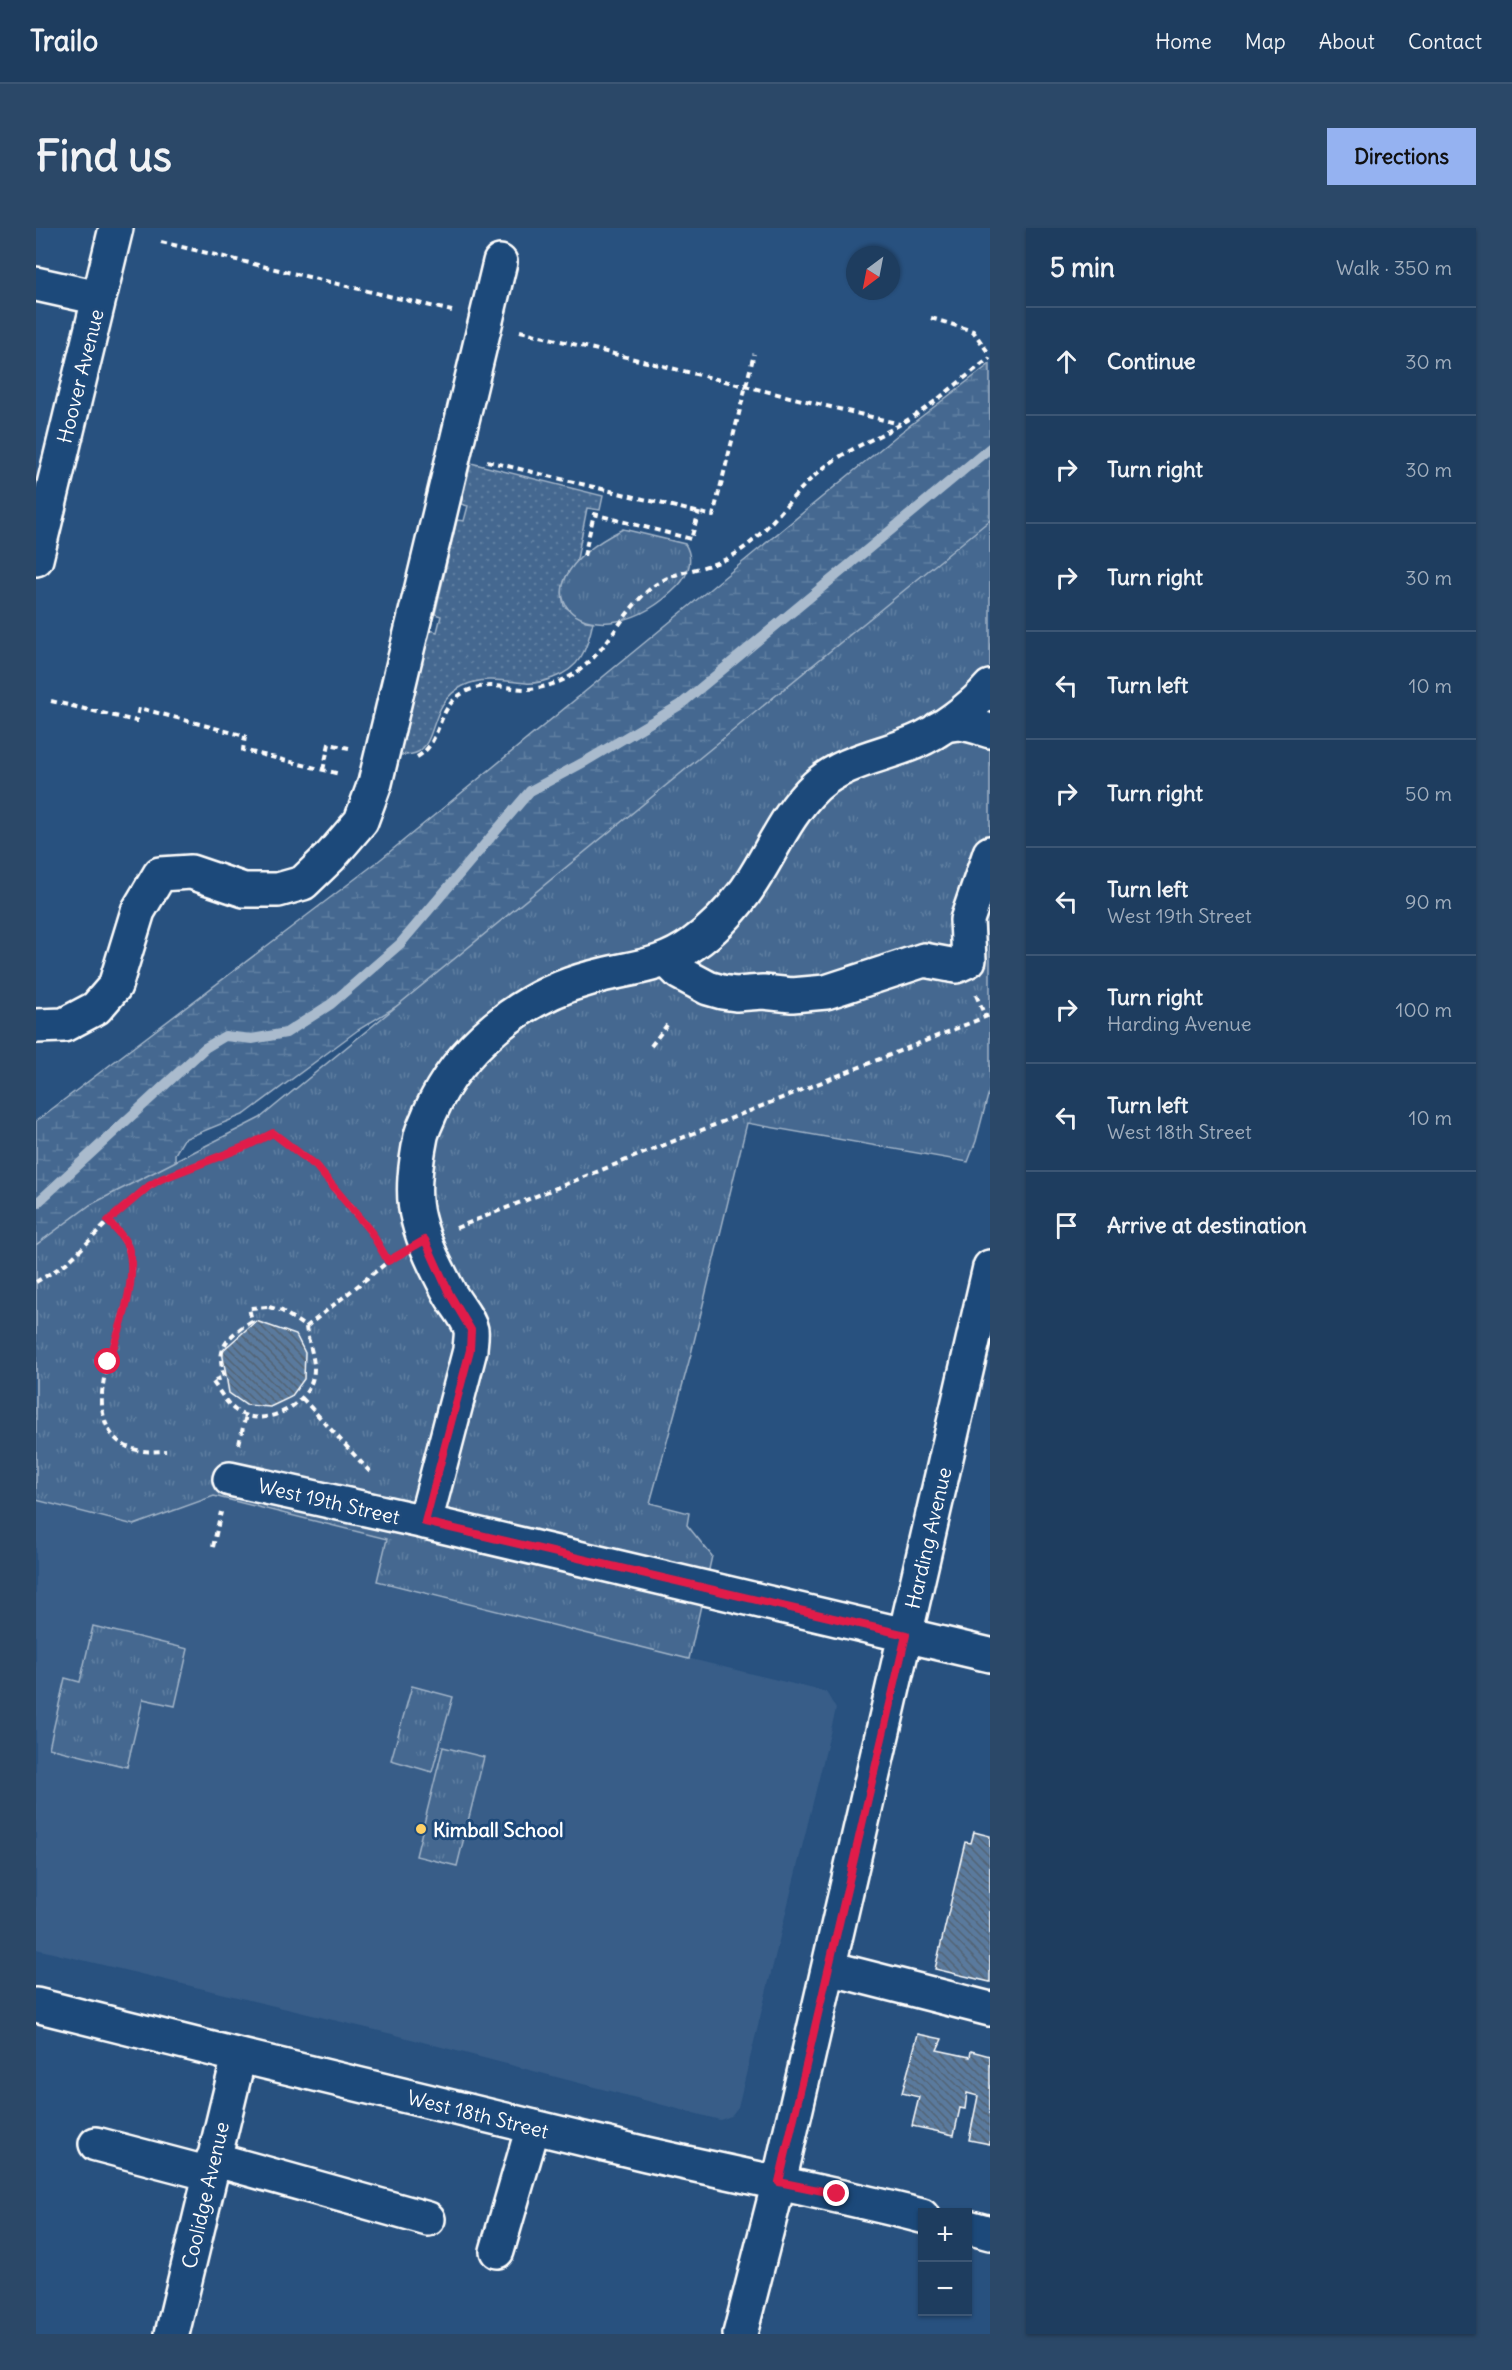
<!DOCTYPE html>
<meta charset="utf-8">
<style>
:root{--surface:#1e3d5f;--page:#2b4868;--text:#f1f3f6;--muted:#a1aebd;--line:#3c5674;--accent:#95b2f1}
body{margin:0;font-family:Delius,sans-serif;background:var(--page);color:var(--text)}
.controls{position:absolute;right:18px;bottom:18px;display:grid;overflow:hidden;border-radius:0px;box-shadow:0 2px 4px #0004}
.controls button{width:54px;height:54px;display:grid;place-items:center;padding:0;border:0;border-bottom:2px solid var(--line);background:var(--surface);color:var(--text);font:30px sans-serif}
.compass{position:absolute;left:810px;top:18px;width:54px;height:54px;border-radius:50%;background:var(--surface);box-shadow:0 2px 4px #0004;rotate:212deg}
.stop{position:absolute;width:18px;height:18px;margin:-14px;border:4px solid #e11d48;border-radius:50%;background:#fff}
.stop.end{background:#e11d48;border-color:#fff;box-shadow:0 2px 6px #0008}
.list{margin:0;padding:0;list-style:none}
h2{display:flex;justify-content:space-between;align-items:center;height:78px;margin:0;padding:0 24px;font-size:26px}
h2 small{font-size:20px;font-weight:400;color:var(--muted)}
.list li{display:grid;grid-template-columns:39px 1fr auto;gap:18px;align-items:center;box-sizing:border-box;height:108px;padding:0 24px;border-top:2px solid var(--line)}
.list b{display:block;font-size:22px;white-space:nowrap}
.list p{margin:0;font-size:20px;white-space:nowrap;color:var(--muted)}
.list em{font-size:20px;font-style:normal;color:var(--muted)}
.icon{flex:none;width:33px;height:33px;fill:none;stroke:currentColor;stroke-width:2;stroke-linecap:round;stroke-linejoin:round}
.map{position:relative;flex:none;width:954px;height:2106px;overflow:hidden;border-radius:0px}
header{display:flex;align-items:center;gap:36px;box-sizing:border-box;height:84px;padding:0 30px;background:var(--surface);border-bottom:2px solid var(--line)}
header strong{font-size:28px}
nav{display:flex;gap:33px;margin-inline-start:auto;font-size:21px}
.intro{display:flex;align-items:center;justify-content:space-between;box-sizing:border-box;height:144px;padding:0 36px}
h1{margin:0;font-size:42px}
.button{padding:15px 27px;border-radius:0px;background:var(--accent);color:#111;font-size:21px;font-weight:700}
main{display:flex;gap:36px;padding:0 36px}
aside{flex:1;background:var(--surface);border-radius:0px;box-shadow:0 2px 4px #0004}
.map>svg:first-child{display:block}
.built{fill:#375d88}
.grass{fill:url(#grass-dots);stroke:#a2b4c8;stroke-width:1.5}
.wetland{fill:url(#wetland-marsh);stroke:#a2b4c8;stroke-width:1.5}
.park{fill:url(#park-tufts);stroke:#a2b4c8;stroke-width:1.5}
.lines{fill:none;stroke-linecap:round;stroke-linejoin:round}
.stream{stroke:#aabbcd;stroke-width:10}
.building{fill:url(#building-back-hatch);stroke:#fff;stroke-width:1.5}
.minor-casing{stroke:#fff;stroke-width:38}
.major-casing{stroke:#fff;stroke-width:38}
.path{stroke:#fff;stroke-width:4;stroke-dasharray:6 4.5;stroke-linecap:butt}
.minor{stroke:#1f4a7a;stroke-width:33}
.major{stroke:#1f4a7a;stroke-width:33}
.route{stroke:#e11d48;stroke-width:8}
.poi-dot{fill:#ffd166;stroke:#1f4a7a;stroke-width:2}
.labels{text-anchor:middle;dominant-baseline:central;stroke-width:6;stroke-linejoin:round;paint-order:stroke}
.street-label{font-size:20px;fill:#fff;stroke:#1f4a7a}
.poi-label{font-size:20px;font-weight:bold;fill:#fff;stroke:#1f4a7a;text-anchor:start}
</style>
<header>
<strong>Trailo</strong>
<nav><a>Home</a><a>Map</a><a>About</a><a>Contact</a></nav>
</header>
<div class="intro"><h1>Find us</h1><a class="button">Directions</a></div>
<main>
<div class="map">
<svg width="954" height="2106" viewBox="0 0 954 2106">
<defs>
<pattern id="grass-dots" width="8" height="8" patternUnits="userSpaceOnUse" patternTransform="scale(1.5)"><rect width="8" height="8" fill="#446890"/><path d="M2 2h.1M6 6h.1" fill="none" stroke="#607fa1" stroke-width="1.8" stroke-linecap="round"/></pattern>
<pattern id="wetland-marsh" width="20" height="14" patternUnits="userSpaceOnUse" patternTransform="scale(1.5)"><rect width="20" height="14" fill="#446890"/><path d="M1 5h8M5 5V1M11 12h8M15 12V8" fill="none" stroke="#607fa1"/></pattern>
<pattern id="park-tufts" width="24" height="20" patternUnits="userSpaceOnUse" patternTransform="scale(1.5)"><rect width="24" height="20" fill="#446890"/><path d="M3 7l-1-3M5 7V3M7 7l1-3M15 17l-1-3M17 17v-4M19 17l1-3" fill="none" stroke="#607fa1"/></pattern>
<pattern id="building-back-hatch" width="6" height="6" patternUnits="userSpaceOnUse" patternTransform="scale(1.5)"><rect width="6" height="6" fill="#5a7a9d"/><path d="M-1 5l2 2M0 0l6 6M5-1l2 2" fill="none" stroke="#536374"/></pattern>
</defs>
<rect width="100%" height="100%" fill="#28517f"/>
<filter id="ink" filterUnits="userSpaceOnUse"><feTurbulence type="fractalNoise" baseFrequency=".0167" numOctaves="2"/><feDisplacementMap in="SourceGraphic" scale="12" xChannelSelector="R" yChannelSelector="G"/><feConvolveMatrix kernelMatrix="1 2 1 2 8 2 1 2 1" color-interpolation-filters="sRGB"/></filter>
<g filter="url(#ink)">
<!-- built -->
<path class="built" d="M178 1268 351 1311 341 1354 790 1464 800 1481 702 1879 695 1888 684 1892 356 1806 0 1721V1272L98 1297Z"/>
<!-- grass -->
<path class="grass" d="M435 235 567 268 564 282 551 280 540 336C527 348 524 361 528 378L550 393 557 394C551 421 545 440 517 450 509 453 499 456 490 455 468 453 448 448 427 458 393 475 402 512 382 524 377 527 370 527 364 527L394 402 401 404 405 388 399 386 421 292 428 293 432 278 425 276Z"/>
<!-- wetland -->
<path class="wetland" d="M954 136V340L518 681 322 802 209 886 148 911 139 926 142 1101 0 1186V893L340 635 864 205Z"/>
<!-- park -->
<path class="park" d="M954 292V860L940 913 932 934 711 895 655 1126 614 1275 653 1285 651 1297 676 1328 653 1431 341 1353 351 1311 178 1268 98 1297 0 1272V1017L54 977 224 890Z
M587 301 649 316C658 330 653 346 642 358 561 441 459 365 587 301Z
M57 1398 152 1421 139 1478 107 1471 91 1539 13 1520 29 1450 44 1454Z
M376 1458 417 1469 396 1544 355 1532Z
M407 1519 448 1529 421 1638 380 1628Z"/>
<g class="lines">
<!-- stream -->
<path class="stream" d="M0 976 169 820 189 808 216 811 250 805 295 776 364 716 494 563 550 533 644 477 954 220"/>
</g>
<!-- building -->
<path class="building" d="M220 1093 260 1107 269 1125 268 1151 255 1169 234 1179 210 1177 193 1165 186 1123Z
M938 1604 954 1608V1754L899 1741 929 1614 935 1615Z
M882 1806 906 1811 901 1822 934 1829 935 1823 954 1828V1916L933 1912 942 1868 931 1865 929 1881 924 1880 918 1907 876 1898 883 1869 866 1865Z"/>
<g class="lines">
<defs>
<path id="minor" d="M0 56 63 70
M0 331 80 0
M902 501C919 490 935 497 954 503
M650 721 631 732 644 745 672 760 686 764 700 766 727 764 756 767 790 764 888 732 920 738 933 732 931 692 954 625
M0 798 28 797 60 780 79 758 102 683 124 646 155 644 208 662H242L267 655 295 628 325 593 339 555 464 34
M194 1251 389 1294 954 1427
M389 1294 434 1122C434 1116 436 1108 435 1102 432 1089 419 1076 413 1064 401 1041 388 1016 382 991 375 965 380 934 385 908 387 900 391 893 394 885 423 819 486 768 555 750 592 739 623 741 657 716 677 702 694 684 709 664 734 629 748 588 780 558 807 533 846 528 879 514 903 504 937 479 954 459
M793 1740 954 1781
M60 1916 174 1946
M177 1931 392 1991
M461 2023 497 1899
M136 2106 203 1828
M704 2106 743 1954 954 1039"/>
<path id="major" d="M0 1777C203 1828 406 1878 610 1926 702 1947 795 1965 886 1988
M932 1999 954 2005"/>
</defs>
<!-- minor casing -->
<use href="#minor" class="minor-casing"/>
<!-- major casing -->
<use href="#major" class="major-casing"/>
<!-- path -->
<path class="path" d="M125 14 416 83
M895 90 937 103 954 127
M484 103 864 196
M451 233 677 288 718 126
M548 328 558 286 655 311 663 284
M15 473 100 493 103 480 209 508 207 522 304 546
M381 529C407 514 399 481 427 465 448 453 467 460 489 461 504 461 520 456 533 449 571 428 585 382 619 357 642 341 672 342 696 328 732 307 752 269 784 243 810 221 842 210 870 193 900 175 927 150 954 130
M287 542 293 516 313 520
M940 767 949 788
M615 818 631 797
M72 993C80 1001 87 1009 91 1019 107 1057 72 1119 67 1157 62 1188 72 1219 107 1223 114 1224 122 1223 130 1223
M420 1000 954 787
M0 1054C11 1047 25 1040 35 1031 64 1003 90 972 125 951L213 917 237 905 280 938 335 1004 352 1033
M233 1079 246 1083 270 1099C272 1116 281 1132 277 1149 271 1179 225 1202 199 1182 190 1175 183 1162 176 1153L188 1149C179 1119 192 1108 216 1093L213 1080Z
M270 1099 359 1028
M266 1170 335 1245
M203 1216 210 1187
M177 1319 185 1284"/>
<!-- minor -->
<use href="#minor" class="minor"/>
<!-- major -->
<use href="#major" class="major"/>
</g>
</g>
<g class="lines" filter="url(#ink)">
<!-- route -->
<path class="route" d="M72 1134C83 1105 103 1050 92 1019 88 1009 80 1001 72 993L113 958 125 951 213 917 237 905 280 938 335 1004 352 1033 389 1012 413 1065 435 1102 434 1122 389 1294 870 1407 743 1954 801 1966"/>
</g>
<!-- markers -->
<circle class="poi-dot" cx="385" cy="1601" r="6"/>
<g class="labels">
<!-- street labels -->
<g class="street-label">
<text transform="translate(44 148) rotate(-76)">Hoover Avenue</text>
<text transform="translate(293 1273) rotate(13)">West 19th Street</text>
<text transform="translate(892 1310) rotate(-77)">Harding Avenue</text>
<text transform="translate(442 1886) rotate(14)">West 18th Street</text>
<text transform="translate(169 1967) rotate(-77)">Coolidge Avenue</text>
</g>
<!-- poi labels -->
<g class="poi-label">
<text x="397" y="1601">Kimball School</text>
</g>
</g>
</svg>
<div class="controls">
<button>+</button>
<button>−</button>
</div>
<svg class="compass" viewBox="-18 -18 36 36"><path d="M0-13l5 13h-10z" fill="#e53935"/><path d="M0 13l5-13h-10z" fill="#a1aebd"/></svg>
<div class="stop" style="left:72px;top:1134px"></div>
<div class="stop end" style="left:801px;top:1966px"></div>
</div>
<aside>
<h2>5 min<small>Walk · 350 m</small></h2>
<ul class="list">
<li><svg class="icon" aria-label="ahead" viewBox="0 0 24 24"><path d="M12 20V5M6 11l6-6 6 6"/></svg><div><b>Continue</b></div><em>30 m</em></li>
<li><svg class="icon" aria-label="right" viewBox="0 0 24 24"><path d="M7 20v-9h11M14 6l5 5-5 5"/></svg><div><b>Turn right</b></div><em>30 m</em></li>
<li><svg class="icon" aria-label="right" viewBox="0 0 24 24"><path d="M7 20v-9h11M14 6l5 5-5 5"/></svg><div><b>Turn right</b></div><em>30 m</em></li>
<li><svg class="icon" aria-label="left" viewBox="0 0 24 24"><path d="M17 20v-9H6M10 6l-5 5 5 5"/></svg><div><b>Turn left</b></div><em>10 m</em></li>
<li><svg class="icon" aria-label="right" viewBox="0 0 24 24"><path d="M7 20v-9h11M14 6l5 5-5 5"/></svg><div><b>Turn right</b></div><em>50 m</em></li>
<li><svg class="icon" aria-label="left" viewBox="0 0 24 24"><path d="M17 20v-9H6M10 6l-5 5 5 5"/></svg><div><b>Turn left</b><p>West 19th Street</p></div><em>90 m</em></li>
<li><svg class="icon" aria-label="right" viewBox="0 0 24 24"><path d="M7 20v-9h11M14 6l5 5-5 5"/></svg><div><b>Turn right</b><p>Harding Avenue</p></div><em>100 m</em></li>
<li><svg class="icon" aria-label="left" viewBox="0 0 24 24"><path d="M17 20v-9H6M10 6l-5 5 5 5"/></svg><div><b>Turn left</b><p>West 18th Street</p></div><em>10 m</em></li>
<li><svg class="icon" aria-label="arrive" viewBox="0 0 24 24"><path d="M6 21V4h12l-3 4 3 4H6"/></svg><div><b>Arrive at destination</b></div></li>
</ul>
</aside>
</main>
